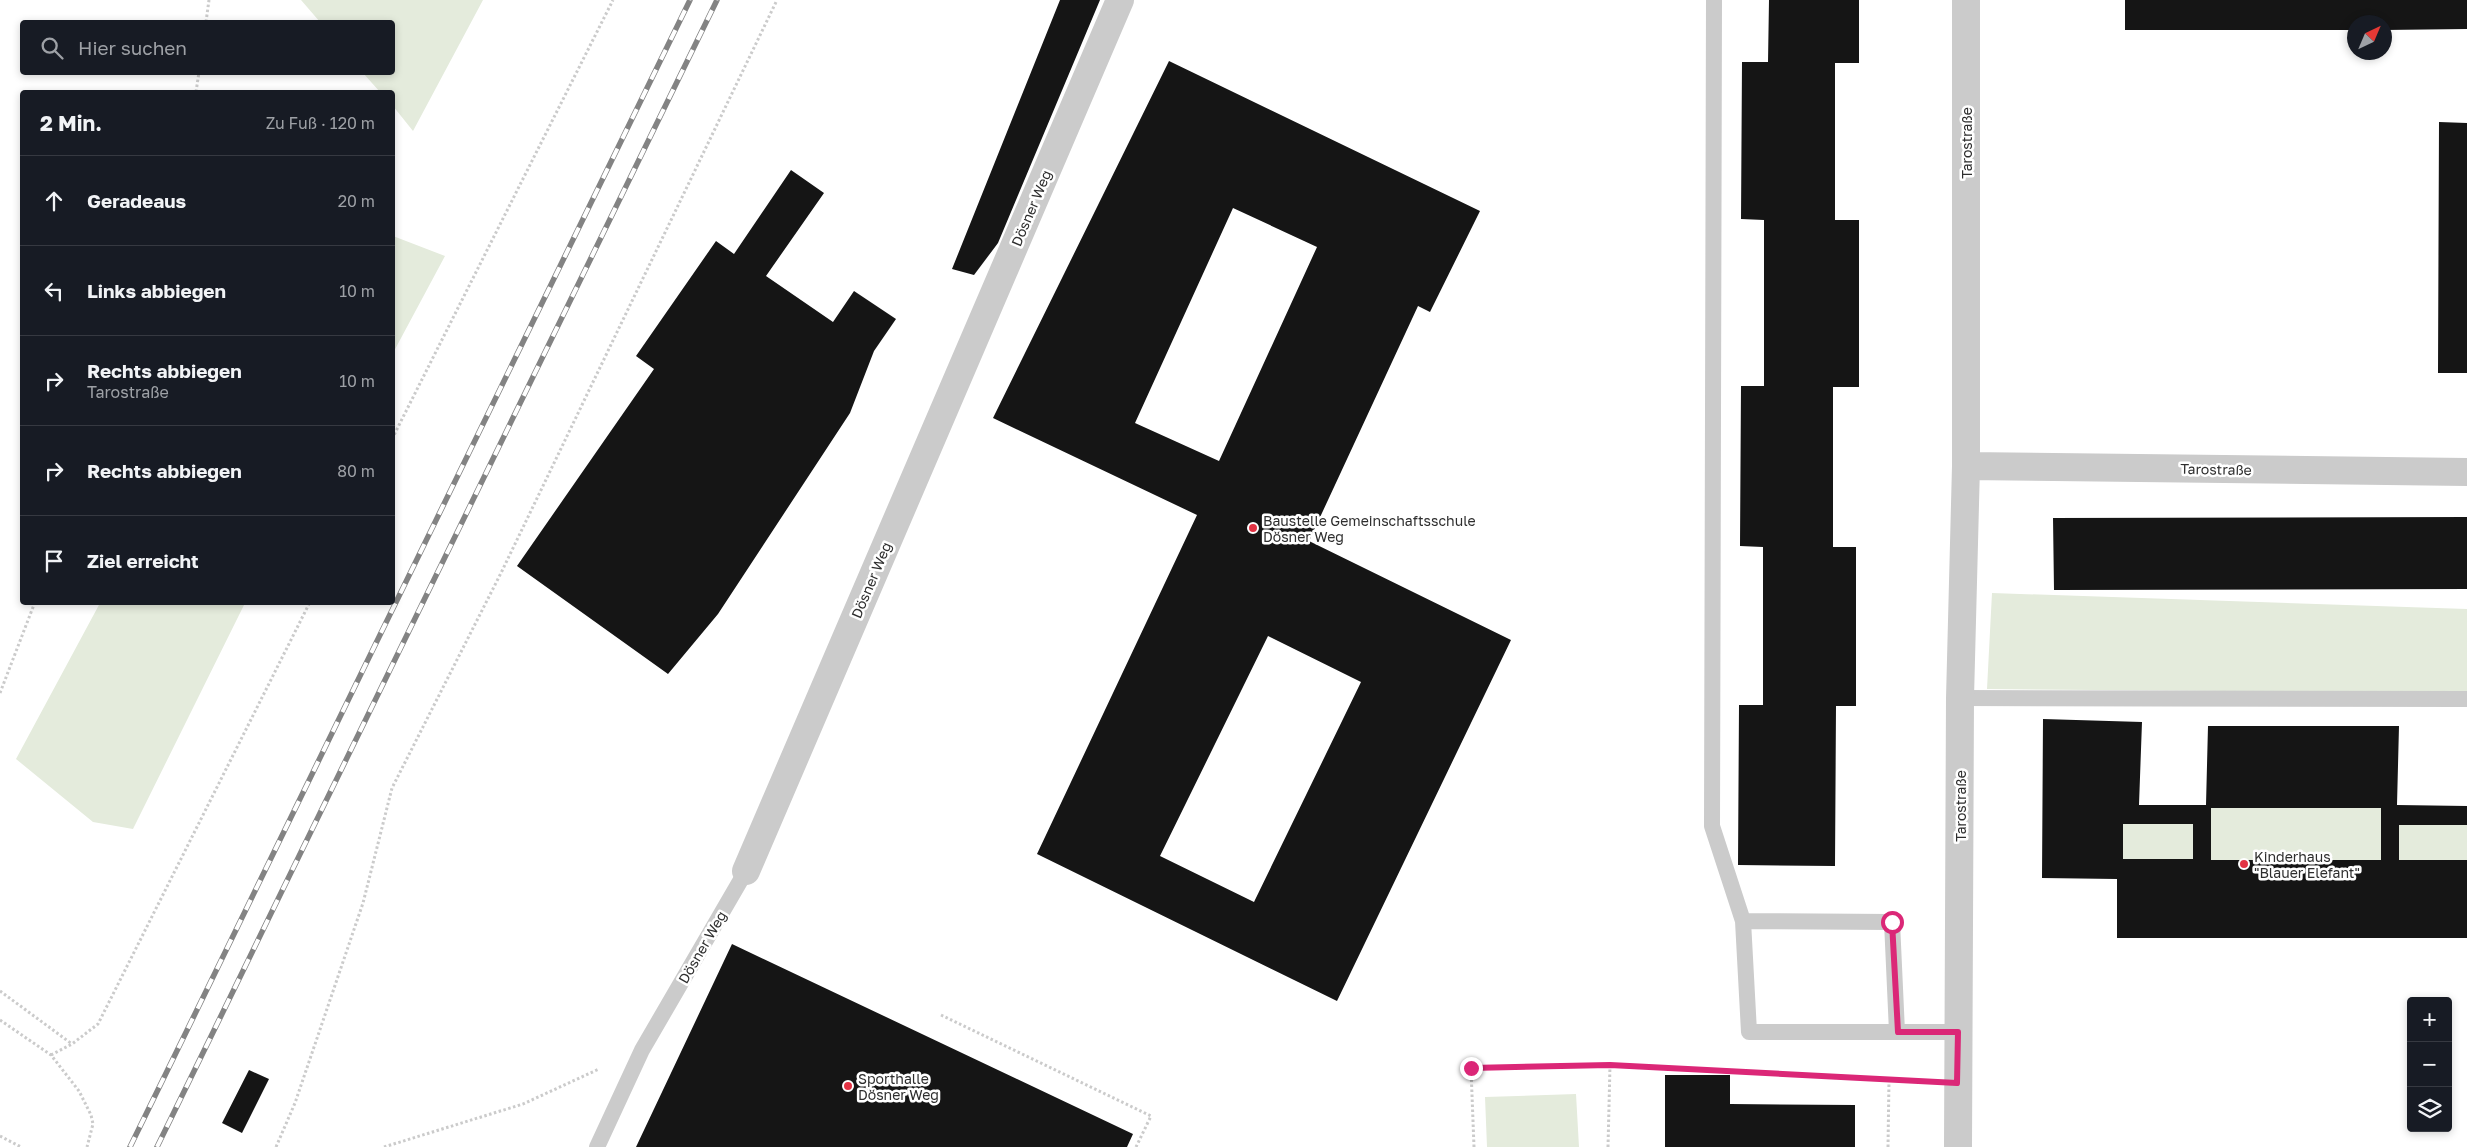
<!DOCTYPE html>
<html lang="de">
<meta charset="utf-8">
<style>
:root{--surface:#171b24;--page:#20242c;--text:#f1f3f6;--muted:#9ea1a6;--line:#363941}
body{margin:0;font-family:"Golos Text",sans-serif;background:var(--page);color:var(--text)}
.controls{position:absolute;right:15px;bottom:15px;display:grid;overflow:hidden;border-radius:5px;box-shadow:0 2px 8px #0003}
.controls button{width:45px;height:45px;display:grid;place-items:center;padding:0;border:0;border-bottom:1px solid var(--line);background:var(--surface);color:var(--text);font:25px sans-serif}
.compass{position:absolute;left:2347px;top:15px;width:45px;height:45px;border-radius:50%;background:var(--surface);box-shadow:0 2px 8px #0003;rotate:44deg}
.stop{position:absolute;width:15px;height:15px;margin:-11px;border:4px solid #db2777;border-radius:50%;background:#fff}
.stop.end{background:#db2777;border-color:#fff;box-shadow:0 1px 5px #0008}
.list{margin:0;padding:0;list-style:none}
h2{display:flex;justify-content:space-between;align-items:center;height:65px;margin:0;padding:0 20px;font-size:21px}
h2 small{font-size:16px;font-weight:400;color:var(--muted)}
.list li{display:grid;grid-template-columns:32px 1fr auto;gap:15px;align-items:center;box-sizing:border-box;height:90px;padding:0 20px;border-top:1px solid var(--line)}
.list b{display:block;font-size:19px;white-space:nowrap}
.list p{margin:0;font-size:16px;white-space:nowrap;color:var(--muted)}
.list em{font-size:16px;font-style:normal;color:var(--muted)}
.icon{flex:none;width:28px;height:28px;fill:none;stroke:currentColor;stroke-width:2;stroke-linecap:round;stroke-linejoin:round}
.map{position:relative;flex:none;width:2467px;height:1147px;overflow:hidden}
.search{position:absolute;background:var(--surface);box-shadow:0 2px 8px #0003;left:20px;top:20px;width:375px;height:55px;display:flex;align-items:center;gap:12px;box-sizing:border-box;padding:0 18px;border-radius:5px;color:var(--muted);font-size:19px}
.panel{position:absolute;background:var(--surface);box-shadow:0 2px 8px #0003;left:20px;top:90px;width:375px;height:515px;border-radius:5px}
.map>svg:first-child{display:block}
.green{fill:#e4ebdc}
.building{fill:#151515;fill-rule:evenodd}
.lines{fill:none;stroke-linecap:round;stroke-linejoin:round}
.path{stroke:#cbcbcb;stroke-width:3;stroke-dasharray:2.5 2.5;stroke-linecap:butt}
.service{stroke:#cbcbcb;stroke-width:16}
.minor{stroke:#cbcbcb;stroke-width:28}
.rail-casing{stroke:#838383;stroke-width:5.5}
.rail{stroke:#fff;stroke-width:4;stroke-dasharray:11;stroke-linecap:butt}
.route{stroke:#db2777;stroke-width:6}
.poi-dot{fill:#e23243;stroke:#fff;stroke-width:2}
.labels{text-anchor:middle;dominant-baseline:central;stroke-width:5;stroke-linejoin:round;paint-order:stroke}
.street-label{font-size:14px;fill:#2e2e2e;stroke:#fff}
.poi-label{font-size:14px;fill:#2e2e2e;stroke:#fff;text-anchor:start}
</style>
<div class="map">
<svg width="2467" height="1147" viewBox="0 0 2467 1147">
<rect width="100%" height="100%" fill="#fff"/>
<!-- green -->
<path class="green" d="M301 0H483L413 131 393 106 392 92H380L363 73 392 72V22H320Z
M393 236 445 256 393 353Z
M1992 593 2467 609V693L1987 689Z
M100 603H245L133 829 93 822 16 759Z
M2211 808H2381V860H2211Z
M2123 824H2193V859H2123Z
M2399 825H2467V860H2399Z
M1576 1094 1579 1147H1487L1485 1097Z"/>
<!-- building -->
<path class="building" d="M1060 0H1100L998 243 974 275 952 269Z
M1769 0H1859V63H1835V220H1859V387H1833V547H1856V706H1836L1835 866 1738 865 1739 705H1763V547L1740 546 1741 386H1764V220L1741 219 1742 62H1768Z
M2125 0H2467V29L2384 30V22H2354V30H2125Z
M1169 61 1480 211 1430 312 1418 306 1309 541 1511 640 1337 1001 1037 854 1197 515 993 418ZM1233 208 1317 247 1219 461 1135 423ZM1268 636 1361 682 1254 902 1160 856Z
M2439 122 2467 123V373H2438Z
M791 170 824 193 766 276 833 322 854 291 896 319 874 351 850 413 718 614 668 674 517 566 654 369 636 356 716 241 734 254Z
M2467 517V589L2054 590 2053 518Z
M2043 719 2142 722 2139 805H2206L2208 726H2399L2397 805 2467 806V825H2399V860H2467V938H2117V879L2042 878ZM2211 808H2381V860H2211ZM2123 824H2193V859H2123Z
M732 944 1133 1134 1127 1147H636Z
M249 1070 269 1079 242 1133 222 1123Z
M1665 1075H1730V1104L1855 1105V1147H1665Z"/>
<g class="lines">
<!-- path -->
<path class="path" d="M206 22 209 0
M196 92 199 72
M392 439 613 0
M0 693 35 602
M0 991 72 1044
M941 1015 1151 1116 1136 1147
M0 1020 51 1055 79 1091 91 1115 93 1124 87 1147
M51 1055 72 1044 98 1024 310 602
M0 1136 21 1147
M276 1147 295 1103 363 903 392 788 502 571 777 0
M384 1147 523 1104 599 1069
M1474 1147 1471 1069 1610 1065
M1608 1147 1610 1065 1889 1079
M1888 1147 1889 1079 1925 1081"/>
<!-- service -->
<path class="service" d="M1714 0 1712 826 1743 921 1749 1032H1959
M1960 698 2467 699
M1743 921 1892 922 1897 1032
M597 1147 642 1050 746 871"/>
<!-- minor -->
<path class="minor" d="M1966 466 2467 472
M746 871 1120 0
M1958 1147 1960 698 1966 466V0"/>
<defs>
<path id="rail" d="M130 1147 690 0
M157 1147 717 0"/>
</defs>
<!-- rail casing -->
<use href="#rail" class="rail-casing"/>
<!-- rail -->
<use href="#rail" class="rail"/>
</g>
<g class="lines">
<!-- route -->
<path class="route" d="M1471 1068 1610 1065 1957 1083 1958 1032H1898L1892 922"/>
</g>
<!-- markers -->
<g class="poi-dot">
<circle cx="1253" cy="528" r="5"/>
<circle cx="2244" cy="864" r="5"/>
<circle cx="848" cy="1086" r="5"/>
</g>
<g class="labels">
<!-- street labels -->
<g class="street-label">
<text transform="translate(1966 143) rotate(-90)">Tarostraße</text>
<text transform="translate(1031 208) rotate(-67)">Dösner Weg</text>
<text transform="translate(2216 469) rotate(1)">Tarostraße</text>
<text transform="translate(871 580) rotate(-67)">Dösner Weg</text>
<text transform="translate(1960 806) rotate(-90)">Tarostraße</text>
<text transform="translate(702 947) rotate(-60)">Dösner Weg</text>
</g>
<!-- poi labels -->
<g class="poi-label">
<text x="1263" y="520">Baustelle Gemeinschaftsschule<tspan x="1263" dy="16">Dösner Weg</tspan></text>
<text x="2254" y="856">Kinderhaus<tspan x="2254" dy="16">"Blauer Elefant"</tspan></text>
<text x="858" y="1078">Sporthalle<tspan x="858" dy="16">Dösner Weg</tspan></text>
</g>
</g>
</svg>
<div class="controls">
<button>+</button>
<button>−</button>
<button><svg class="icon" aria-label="layers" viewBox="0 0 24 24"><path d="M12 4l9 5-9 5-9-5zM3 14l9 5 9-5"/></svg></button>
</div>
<svg class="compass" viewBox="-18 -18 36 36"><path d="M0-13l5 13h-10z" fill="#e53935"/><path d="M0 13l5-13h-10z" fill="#9ea1a6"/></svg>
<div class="stop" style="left:1892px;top:922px"></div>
<div class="stop end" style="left:1471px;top:1068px"></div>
<div class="search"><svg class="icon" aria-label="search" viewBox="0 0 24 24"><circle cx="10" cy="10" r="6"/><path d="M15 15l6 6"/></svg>Hier suchen</div>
<section class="panel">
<h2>2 Min.<small>Zu Fuß · 120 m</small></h2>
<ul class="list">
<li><svg class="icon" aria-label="ahead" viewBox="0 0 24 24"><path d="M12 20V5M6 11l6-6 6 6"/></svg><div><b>Geradeaus</b></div><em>20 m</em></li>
<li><svg class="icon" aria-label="left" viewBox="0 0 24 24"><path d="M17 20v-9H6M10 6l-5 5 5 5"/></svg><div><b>Links abbiegen</b></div><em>10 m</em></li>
<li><svg class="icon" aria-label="right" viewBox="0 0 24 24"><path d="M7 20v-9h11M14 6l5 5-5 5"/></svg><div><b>Rechts abbiegen</b><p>Tarostraße</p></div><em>10 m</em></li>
<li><svg class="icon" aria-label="right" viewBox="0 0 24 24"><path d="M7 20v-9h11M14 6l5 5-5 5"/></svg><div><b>Rechts abbiegen</b></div><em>80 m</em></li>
<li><svg class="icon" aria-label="arrive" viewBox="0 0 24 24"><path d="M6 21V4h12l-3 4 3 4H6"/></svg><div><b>Ziel erreicht</b></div></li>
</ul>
</section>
</div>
